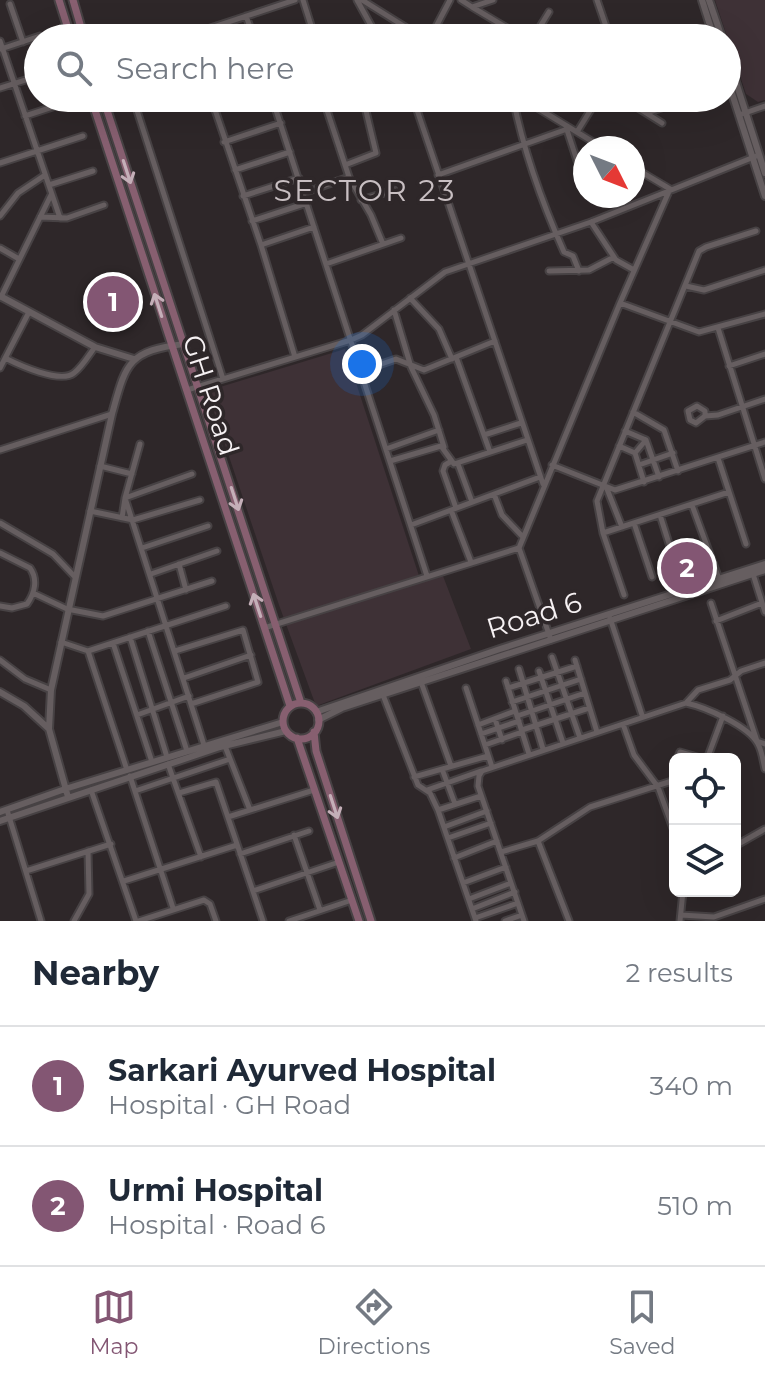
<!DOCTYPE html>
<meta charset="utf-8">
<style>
:root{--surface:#fff;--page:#f6f6f7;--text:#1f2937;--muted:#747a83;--line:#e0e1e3;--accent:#835673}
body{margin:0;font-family:Montserrat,sans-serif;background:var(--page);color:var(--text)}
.controls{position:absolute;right:24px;bottom:24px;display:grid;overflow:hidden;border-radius:12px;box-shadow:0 8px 32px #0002}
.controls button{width:72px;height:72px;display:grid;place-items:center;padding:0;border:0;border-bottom:2px solid var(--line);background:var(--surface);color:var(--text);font:40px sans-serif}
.compass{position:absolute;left:573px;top:136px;width:72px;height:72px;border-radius:50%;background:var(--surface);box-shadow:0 8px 32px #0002;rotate:132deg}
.you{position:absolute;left:362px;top:364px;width:28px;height:28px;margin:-20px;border:6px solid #fff;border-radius:50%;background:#1a73e8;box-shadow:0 0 0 12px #1a73e833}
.badge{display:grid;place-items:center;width:52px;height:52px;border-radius:50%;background:var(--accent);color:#fff;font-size:26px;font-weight:700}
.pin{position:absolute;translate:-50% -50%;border:4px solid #fff;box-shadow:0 2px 8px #0006}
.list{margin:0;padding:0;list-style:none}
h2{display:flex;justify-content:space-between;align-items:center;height:104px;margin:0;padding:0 32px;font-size:34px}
h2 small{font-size:26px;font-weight:400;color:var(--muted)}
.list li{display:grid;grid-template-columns:52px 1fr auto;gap:24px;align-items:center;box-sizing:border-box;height:120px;padding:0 32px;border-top:2px solid var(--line)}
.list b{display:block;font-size:30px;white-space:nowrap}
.list p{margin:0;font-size:26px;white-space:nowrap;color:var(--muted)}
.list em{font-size:26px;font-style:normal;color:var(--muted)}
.icon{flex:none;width:44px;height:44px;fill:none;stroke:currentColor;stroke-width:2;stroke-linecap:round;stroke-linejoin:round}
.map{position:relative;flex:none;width:765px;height:921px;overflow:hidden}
.search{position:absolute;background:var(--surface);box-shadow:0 8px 32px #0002;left:24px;right:24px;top:24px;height:88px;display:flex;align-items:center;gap:20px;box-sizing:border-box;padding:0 28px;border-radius:44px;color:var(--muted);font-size:30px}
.sheet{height:344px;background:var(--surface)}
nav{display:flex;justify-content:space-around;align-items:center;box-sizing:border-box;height:112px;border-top:2px solid var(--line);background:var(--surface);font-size:22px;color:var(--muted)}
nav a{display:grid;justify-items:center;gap:4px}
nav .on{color:var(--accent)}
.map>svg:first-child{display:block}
.built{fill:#3e3136}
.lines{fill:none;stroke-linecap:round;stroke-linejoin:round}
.minor-casing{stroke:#474244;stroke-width:9}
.tertiary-casing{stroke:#474244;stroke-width:10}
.secondary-casing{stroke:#474244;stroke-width:11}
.minor{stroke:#665e60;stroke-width:5}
.tertiary{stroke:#665e60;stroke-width:6}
.secondary{stroke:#875f70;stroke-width:7}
.oneway{stroke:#c4afb8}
.labels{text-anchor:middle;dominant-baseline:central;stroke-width:7;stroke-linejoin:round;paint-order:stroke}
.street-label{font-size:28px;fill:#f6f1f3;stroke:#2e2729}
.neighbourhood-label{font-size:30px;letter-spacing:2px;fill:#c8bfc2;stroke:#2e2729}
</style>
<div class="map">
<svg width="765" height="921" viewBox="0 0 765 921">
<rect width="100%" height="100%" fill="#2e2729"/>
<!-- built -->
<path class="built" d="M715 0H765V100L758 102 746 94Z
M345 349 421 582 443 576 471 649 316 706 279 605 207 391Z"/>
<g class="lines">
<defs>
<path id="minor" d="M303 0 315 38
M357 0 378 38
M362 0 423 38
M461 0 472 7 493 0
M597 0 610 38
M10 4 23 42
M472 7 524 38
M246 16 254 38
M180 38 295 0
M430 38 450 0
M533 38 549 12
M0 41 60 218
M1 49 40 36
M0 88 38 76
M133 98 223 379
M211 98 261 245 314 227
M272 98 427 576
M323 98 349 177 371 215 383 244
M413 98 543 484
M513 98C523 148 543 205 564 252L573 256 579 271
M521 98 603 148
M622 98 662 123
M213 107 240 98
M646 113 692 98
M739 115 765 106
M25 116 71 101
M567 130 585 185
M577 132 598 98
M224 142 281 123
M0 163 83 136
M345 165 376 153 366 111
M235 170 290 152
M438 175 570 128
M49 185 93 171
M303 193 349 177
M243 196 299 178
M361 200 394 190
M0 216 18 193 45 175
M40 217 67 218 104 205
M252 221 307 203
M591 222 616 260 634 270
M261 245 295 357
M0 248 19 259
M326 264 401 238
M549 271 589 270 614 257
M686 286 704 290 765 270
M1 297 51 195
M410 298 439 329 452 359
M620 303 699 332 765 314
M394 310 411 367 434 415 444 447
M718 328 765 479
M456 357 490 452
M5 358C19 365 60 384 74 373 82 367 89 355 95 347
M729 366 765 354
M0 368 29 312
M361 371 396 359 424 370 495 341
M187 390 351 340 362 335 445 272 591 222 759 155
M633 412 664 430 678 471
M705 416 696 423 690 420 688 411 697 406 705 411V416L718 415 765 399
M625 431 646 440 659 477
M484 435 521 423
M140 444 125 498 204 745
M619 446 635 453 644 482
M386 449 439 430
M0 450 112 414
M635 453 646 440
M718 458 746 544
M390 461 441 446 454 464 527 440
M450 462 445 465 443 471 456 508
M458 464 472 502
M552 465 615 490 765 442
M639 465 673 453
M100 466 132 474
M607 489 622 527
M494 494 502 515 523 537
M692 505 719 579
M451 510 471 562
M90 511 133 520 200 500
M660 515 677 569
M122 518 125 498 192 474
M0 523 53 554 75 577
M634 523 652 577
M411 525 540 477
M603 533 729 492
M142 548 208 526
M519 548 620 303 670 189 633 167
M0 553 30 568C38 579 35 593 27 604L12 608 0 606
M179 564 186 590
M151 574 217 551
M753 574 765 612
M33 593 67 609 103 616 212 581
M624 595 603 533 597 501 699 251 706 247 756 231
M711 603 757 741 765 744
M610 618 642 715
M716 621 762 603
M264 628 519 548 551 640
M148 631 187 751
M130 637 167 757
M61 642 88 651 226 606
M113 643 152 762
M88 651 127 770
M175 651 243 630 258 682 191 704
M552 657 580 738
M0 660 25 679 51 690
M575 660 597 732
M519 669 543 749
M539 671 563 743
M184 678 251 655
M506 681 529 754
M421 682 451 766
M466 688 492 767
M508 688 577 666
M383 695 418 785 430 793 438 810 476 921
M512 702 581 679
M686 703 698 690 730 680 741 671 765 663
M137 715 189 696
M517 716 585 693
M495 719 502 740
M623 724 634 755 658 787 675 834
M478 725 515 711
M522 730 589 708
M481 734 519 721
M485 745 522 732
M225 746 250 810
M677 759 680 752 704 759
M707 759 723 716
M168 764 201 857
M442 769 455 804
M130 776 173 908
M414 777 488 756
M91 790 136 921
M427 790 481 771
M135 791 230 759
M179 793 216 782 263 921
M7 810 41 921
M438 810 481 796
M228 817 314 790
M444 827 487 811
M294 835 320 910
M448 838 491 823
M538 841 569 921
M735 846 765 829
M501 852 538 841 590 807 675 780
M240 854 309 831
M454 858 497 841
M26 871 111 844
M124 881 237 845
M463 883 506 867
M253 891 339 862
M469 899 511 883
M472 909 515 892
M681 915 714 917 765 899
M475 918 518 903
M74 921 89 894 88 851
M139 921 204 900 210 904 216 921
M289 921 352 900
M505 921 522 915
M524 921 478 786 479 776 482 771 686 703C705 707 749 726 758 744 762 751 763 761 765 769
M680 921 683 891"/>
<path id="tertiary" d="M702 0 714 38
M709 0 722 38
M727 54 765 173
M727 78 765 196
M0 296 95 347 134 359
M0 692 24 706 48 728
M316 712 500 649 765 564
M318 720 342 708 765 570
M68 797 49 729 51 690 112 414C126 364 127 351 184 344
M0 812 65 789 283 722
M0 821 220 747 286 731"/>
<path id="secondary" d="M59 0 71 38
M73 0 84 38
M91 98 290 706
M103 98 301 703
M283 721a18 18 0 1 1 36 0a18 18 0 1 1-36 0Z
M314 732 316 751 371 921
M297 738 359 921"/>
</defs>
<!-- minor casing -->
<use href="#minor" class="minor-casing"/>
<!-- tertiary casing -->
<use href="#tertiary" class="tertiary-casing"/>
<!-- secondary casing -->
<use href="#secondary" class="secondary-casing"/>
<!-- minor -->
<use href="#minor" class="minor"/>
<!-- tertiary -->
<use href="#tertiary" class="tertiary"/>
<!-- secondary -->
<use href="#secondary" class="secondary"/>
</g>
<!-- one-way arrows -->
<defs><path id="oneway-shaft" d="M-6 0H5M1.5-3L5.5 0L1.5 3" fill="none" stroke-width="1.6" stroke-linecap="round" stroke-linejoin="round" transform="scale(2)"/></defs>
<g class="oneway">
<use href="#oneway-shaft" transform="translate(127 172) rotate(72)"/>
<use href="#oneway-shaft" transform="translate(158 305) rotate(-108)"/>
<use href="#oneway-shaft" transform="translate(235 499) rotate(72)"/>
<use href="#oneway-shaft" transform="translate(257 605) rotate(-108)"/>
<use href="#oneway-shaft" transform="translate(334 807) rotate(72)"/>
</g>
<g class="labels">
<!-- street labels -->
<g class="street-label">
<text transform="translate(211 395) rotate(72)">GH Road</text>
<text transform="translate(534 615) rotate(-17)">Road 6</text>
</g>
<!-- neighbourhood labels -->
<g class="neighbourhood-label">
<text x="365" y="190">SECTOR 23</text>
</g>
</g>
</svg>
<div class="controls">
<button><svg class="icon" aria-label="locate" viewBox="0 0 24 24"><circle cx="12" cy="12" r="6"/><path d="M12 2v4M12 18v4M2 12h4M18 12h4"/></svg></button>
<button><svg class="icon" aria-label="layers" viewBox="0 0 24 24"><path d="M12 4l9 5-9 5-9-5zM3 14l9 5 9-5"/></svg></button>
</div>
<svg class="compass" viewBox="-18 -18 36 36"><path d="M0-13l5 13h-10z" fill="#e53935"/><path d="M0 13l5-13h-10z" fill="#747a83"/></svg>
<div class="you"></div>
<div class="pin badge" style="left:113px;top:302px">1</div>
<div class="pin badge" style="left:687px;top:568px">2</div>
<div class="search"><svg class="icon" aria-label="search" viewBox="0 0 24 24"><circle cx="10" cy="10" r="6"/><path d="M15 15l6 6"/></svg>Search here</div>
</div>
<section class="sheet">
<h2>Nearby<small>2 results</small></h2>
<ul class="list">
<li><span class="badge">1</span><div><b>Sarkari Ayurved Hospital</b><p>Hospital · GH Road</p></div><em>340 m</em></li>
<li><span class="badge">2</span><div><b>Urmi Hospital</b><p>Hospital · Road 6</p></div><em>510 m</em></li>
</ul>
</section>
<nav>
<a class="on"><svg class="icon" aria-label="map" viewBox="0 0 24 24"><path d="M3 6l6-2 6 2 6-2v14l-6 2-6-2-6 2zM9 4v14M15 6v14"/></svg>Map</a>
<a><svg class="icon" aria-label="directions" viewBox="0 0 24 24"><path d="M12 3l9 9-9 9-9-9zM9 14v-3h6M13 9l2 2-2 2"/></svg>Directions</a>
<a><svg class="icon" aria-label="saved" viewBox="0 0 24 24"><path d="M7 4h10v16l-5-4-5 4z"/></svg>Saved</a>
</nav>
